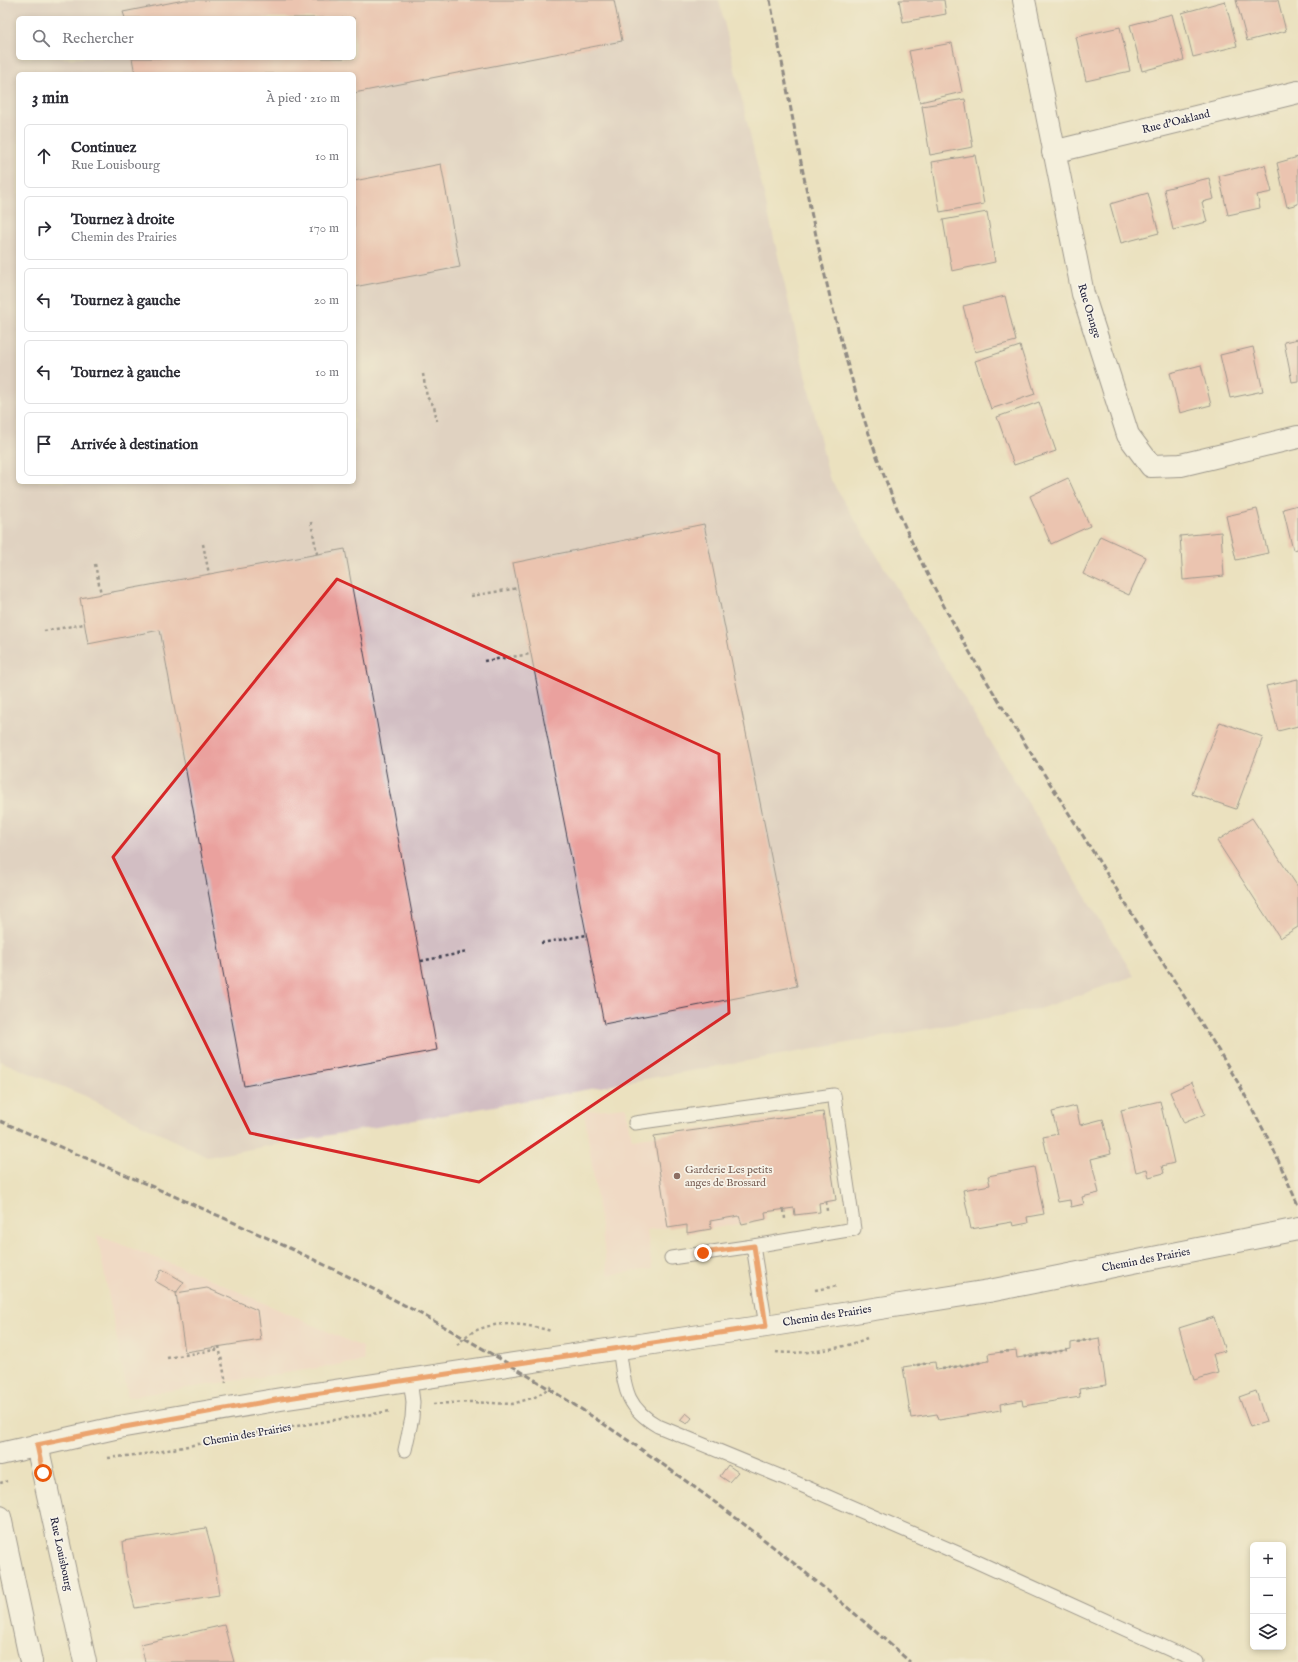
<!DOCTYPE html>
<html lang="fr">
<meta charset="utf-8">
<style>
:root{--surface:#fff;--page:#f7f7f7;--text:#2b2b33;--muted:#7c7c81;--line:#e1e1e2}
body{margin:0;font-family:"IM FELL English",serif;background:var(--page);color:var(--text)}
.controls{position:absolute;right:12px;bottom:12px;display:grid;overflow:hidden;border-radius:6px;box-shadow:0 2px 6px #0003}
.controls button{width:36px;height:36px;display:grid;place-items:center;padding:0;border:0;border-bottom:1px solid var(--line);background:var(--surface);color:var(--text);font:20px sans-serif}
.stop{position:absolute;width:12px;height:12px;margin:-9px;border:3px solid #ea580c;border-radius:50%;background:#fff}
.stop.end{background:#ea580c;border-color:#fff;box-shadow:0 1px 4px #0008}
.list{margin:0;padding:0;list-style:none}
h2{display:flex;justify-content:space-between;align-items:center;height:52px;margin:0;padding:0 16px;font-size:17px}
h2 small{font-size:13px;font-weight:400;color:var(--muted)}
.list li{display:grid;grid-template-columns:26px 1fr auto;gap:12px;align-items:center;box-sizing:border-box;height:64px;margin:0 8px 8px;padding:0 8px;border:1px solid var(--line);border-radius:6px}
.list b{display:block;font-size:15px;white-space:nowrap}
.list p{margin:0;font-size:13px;white-space:nowrap;color:var(--muted)}
.list em{font-size:13px;font-style:normal;color:var(--muted)}
.icon{flex:none;width:22px;height:22px;fill:none;stroke:currentColor;stroke-width:2;stroke-linecap:round;stroke-linejoin:round}
.map{position:relative;flex:none;width:1298px;height:1662px;overflow:hidden}
.search{position:absolute;background:var(--surface);box-shadow:0 2px 6px #0003;left:16px;top:16px;width:340px;height:44px;display:flex;align-items:center;gap:10px;box-sizing:border-box;padding:0 14px;border-radius:6px;color:var(--muted);font-size:15px}
.panel{position:absolute;background:var(--surface);box-shadow:0 2px 6px #0003;left:16px;top:72px;width:340px;height:412px;border-radius:6px}
.map>svg:first-child{display:block}
.built{fill:#f7d0cc}
.industrial{fill:#d2bec3;fill-rule:evenodd}
.building{fill:#eaa19e}
.lines{fill:none;stroke-linecap:round;stroke-linejoin:round}
.service-casing{stroke:#403f4f;stroke-width:15}
.minor-casing{stroke:#403f4f;stroke-width:24}
.tertiary-casing{stroke:#403f4f;stroke-width:24}
.path{stroke:#403f4f;stroke-width:2.5;stroke-dasharray:3 3;stroke-linecap:butt}
.service{stroke:#fff;stroke-width:13}
.minor{stroke:#fff;stroke-width:22}
.tertiary{stroke:#fff;stroke-width:22}
.rail{stroke:#22223b;stroke-width:3;stroke-dasharray:6 3;stroke-linecap:butt}
.route{stroke:#ea580c;stroke-width:5}
.marked{fill:none;stroke:#d62828;stroke-width:3;stroke-linejoin:round}
.education-dot{fill:#8d6e63;stroke:#f7f3e8;stroke-width:1.5}
.labels{text-anchor:middle;dominant-baseline:central;stroke-width:3.5;stroke-linejoin:round;paint-order:stroke}
.street-label{font-size:11px;fill:#22223b;stroke:#f7f3e8}
.education-label{font-size:11px;fill:#785e54;stroke:#f7f3e8;text-anchor:start}
</style>
<div class="map">
<svg width="1298" height="1662" viewBox="0 0 1298 1662">
<rect width="100%" height="100%" fill="#f7f3e8"/>
<filter id="ink" filterUnits="userSpaceOnUse"><feTurbulence type="fractalNoise" baseFrequency=".025" numOctaves="2"/><feDisplacementMap in="SourceGraphic" scale="8" xChannelSelector="R" yChannelSelector="G"/><feConvolveMatrix kernelMatrix="1 2 1 2 8 2 1 2 1" color-interpolation-filters="sRGB"/></filter>
<filter id="wash" filterUnits="userSpaceOnUse"><feTurbulence type="fractalNoise" baseFrequency=".012" numOctaves="4" result="noise"/><feDisplacementMap in="SourceGraphic" scale="16" xChannelSelector="R" yChannelSelector="G"/><feGaussianBlur stdDeviation="0.9" result="paint"/><feColorMatrix in="noise" values="0 0 0 0 0 0 0 0 0 0 0 0 0 0 0 0 0 1.4 0 .05"/><feComposite in="paint" operator="in"/></filter>
<g filter="url(#wash)">
<rect width="100%" height="100%" fill="#ebe1bf"/>
<!-- built -->
<path class="built" d="M626 1107 632 1139 752 1122 766 1219 687 1233 686 1225 647 1230 652 1269 608 1275 584 1111Z
M97 1235 203 1276 362 1347 364 1361 128 1397Z"/>
<!-- industrial -->
<path class="industrial" d="M0 0H719L829 477 1134 976 1039 1009 207 1157 85 1096 0 1061ZM18 18H354V58H18ZM18 74H354V482H18Z"/>
<g id="blocks">
<!-- building -->
<path class="building" d="M184 0H614L622 41 354 93V74H135L132 58H354V18H125L123 12Z
M899 0H944L946 14 903 22Z
M1236 0H1278L1286 31 1247 41Z
M1225 1 1237 46 1193 57 1182 13Z
M1172 14 1184 60 1142 71 1130 25Z
M1120 27 1130 71 1086 81 1076 37Z
M952 43 962 92 920 102 909 51Z
M965 99 973 147 930 155 922 106Z
M975 155 984 204 940 212 932 162Z
M1298 157V204L1287 207 1277 163Z
M441 164 460 267 354 287V181Z
M1265 165 1272 192 1257 195 1260 208 1228 215 1219 176Z
M1209 178 1214 199 1202 202 1207 222 1173 230 1164 189Z
M1148 193 1159 233 1121 243 1110 204Z
M987 212 995 262 952 271 943 220Z
M1005 296 1016 341 975 352 963 306Z
M1298 339V381L1292 382 1284 342Z
M1020 346 1035 394 991 409 975 361Z
M1253 347 1263 391 1230 398 1220 355Z
M1201 365 1211 405 1180 413 1170 373Z
M1039 402 1056 451 1014 465 997 417Z
M1068 478 1090 526 1051 544 1030 496Z
M1298 505V549L1293 550 1283 509Z
M1257 509 1268 553 1236 560 1226 516Z
M704 524 797 986 604 1024 513 563Z
M1221 532 1224 576 1183 580 1180 536Z
M1100 536 1146 557 1129 595 1083 574Z
M345 549 437 1050 244 1086 160 630 88 644 80 598Z
M1298 679V726L1278 731 1266 686Z
M1220 722 1263 737 1236 809 1192 794Z
M1252 818 1298 887V927L1280 938 1217 841Z
M1192 1082 1205 1114 1184 1123 1170 1092Z
M1160 1101 1174 1163 1162 1166 1164 1173 1149 1177 1147 1169 1136 1172 1121 1110Z
M1076 1106 1080 1125 1103 1119 1111 1154 1091 1159 1099 1193 1082 1197 1084 1204 1071 1207 1070 1200 1058 1202 1043 1137 1058 1134 1052 1112Z
M823 1112 836 1200 819 1203 820 1212 795 1215 794 1208 765 1212 766 1219 742 1224 739 1216 710 1221 711 1229 687 1233V1225L668 1228 654 1136Z
M1034 1167 1044 1214 1027 1217 1028 1223 1013 1226 1012 1222 971 1229 963 1190 990 1185 988 1176Z
M162 1269 184 1282 176 1293 155 1281Z
M207 1288 257 1310 261 1340 185 1352 176 1293Z
M1214 1317 1225 1351 1213 1354 1218 1373 1194 1380 1179 1328Z
M1099 1338 1106 1385 1079 1389 1080 1397 1023 1406 1022 1400 1000 1404 1001 1410 939 1420 937 1414 911 1418 903 1367 935 1362 936 1370 942 1369 989 1361 988 1354 1016 1350 1017 1358 1071 1349V1343Z
M1256 1391 1266 1422 1250 1427 1239 1397Z
M686 1413 692 1418 687 1424 680 1420Z
M728 1465 738 1472 729 1482 720 1476Z
M206 1528 214 1557 219 1595 135 1608 126 1573 123 1541Z
M224 1625 234 1662H145L141 1644Z"/>
</g>
</g>
<g filter="url(#ink)">
<use href="#blocks" fill-opacity="0" stroke="#403f4f" stroke-width="1"/>
<g class="lines">
<defs>
<path id="service" d="M635 1123 834 1095 854 1229 753 1246
M671 1258 753 1246 766 1326
M619 1348C625 1385 623 1406 658 1426L794 1482 962 1555 1197 1662
M405 1450 412 1418 413 1402 410 1379"/>
<path id="minor" d="M1024 0 1083 294 1128 435 1151 466 1181 465 1298 437
M1053 152 1298 92
M37 1445 85 1662
M0 1517 31 1662"/>
<path id="tertiary" d="M0 1454 119 1427 281 1399 766 1326 989 1291 1298 1229"/>
</defs>
<!-- service casing -->
<use href="#service" class="service-casing"/>
<!-- minor casing -->
<use href="#minor" class="minor-casing"/>
<!-- tertiary casing -->
<use href="#tertiary" class="tertiary-casing"/>
<!-- path -->
<path class="path" d="M133 74H135
M423 374 427 397 434 406 437 421
M311 522 317 554
M203 544 209 574
M95 564 101 594
M471 596 518 588
M44 631 84 624
M484 661 531 654
M541 943 587 935
M421 961 467 952
M826 1202 827 1211
M784 1210 785 1219
M815 1290 837 1286
M1077 1342 1092 1339
M457 1345C462 1341 465 1336 471 1333 496 1319 526 1324 551 1331
M219 1346 226 1383
M776 1352C802 1355 844 1349 867 1338
M1000 1352 1011 1351
M1024 1357 1067 1350
M167 1358 220 1349
M917 1365 930 1363
M942 1369 984 1362
M433 1404 470 1402 512 1404 535 1397 554 1385
M108 1458 153 1453 253 1433 391 1411
M0 1483 7 1481"/>
<!-- service -->
<use href="#service" class="service"/>
<!-- minor -->
<use href="#minor" class="minor"/>
<!-- tertiary -->
<use href="#tertiary" class="tertiary"/>
<!-- rail -->
<path class="rail" d="M770 0C803 167 828 337 892 496 933 598 993 693 1051 785 1082 834 1113 884 1144 933 1176 984 1209 1034 1240 1086L1271 1144 1298 1205
M0 1121C145 1184 293 1244 432 1320 605 1415 764 1531 910 1662"/>
</g>
</g>
<g class="lines" filter="url(#ink)">
<!-- route -->
<path class="route" d="M43 1473 37 1445 119 1428 281 1399 766 1326 754 1246 703 1253"/>
</g>
<!-- marked area -->
<path d="M0 0H1298V1662H0ZM337 579 719 754 729 1013 479 1182 250 1133 113 857Z" fill="#ebe1bf" fill-opacity=".55" fill-rule="evenodd"/>
<path class="marked" d="M337 579 719 754 729 1013 479 1182 250 1133 113 857Z"/>
<!-- markers -->
<circle class="education-dot" cx="677" cy="1176" r="4"/>
<g class="labels">
<!-- street labels -->
<g class="street-label">
<text transform="translate(1176 122) rotate(-14)">Rue d'Oakland</text>
<text transform="translate(1089 311) rotate(73)">Rue Orange</text>
<text transform="translate(1146 1260) rotate(-11)">Chemin des Prairies</text>
<text transform="translate(827 1316) rotate(-9)">Chemin des Prairies</text>
<text transform="translate(247 1435) rotate(-10)">Chemin des Prairies</text>
<text transform="translate(61 1554) rotate(78)">Rue Louisbourg</text>
</g>
<!-- education labels -->
<g class="education-label">
<text x="685" y="1170">Garderie Les petits<tspan x="685" dy="13">anges de Brossard</tspan></text>
</g>
</g>
</svg>
<div class="controls">
<button>+</button>
<button>−</button>
<button><svg class="icon" aria-label="layers" viewBox="0 0 24 24"><path d="M12 4l9 5-9 5-9-5zM3 14l9 5 9-5"/></svg></button>
</div>
<div class="stop" style="left:43px;top:1473px"></div>
<div class="stop end" style="left:703px;top:1253px"></div>
<div class="search"><svg class="icon" aria-label="search" viewBox="0 0 24 24"><circle cx="10" cy="10" r="6"/><path d="M15 15l6 6"/></svg>Rechercher</div>
<section class="panel">
<h2>3 min<small>À pied · 210 m</small></h2>
<ul class="list">
<li><svg class="icon" aria-label="ahead" viewBox="0 0 24 24"><path d="M12 20V5M6 11l6-6 6 6"/></svg><div><b>Continuez</b><p>Rue Louisbourg</p></div><em>10 m</em></li>
<li><svg class="icon" aria-label="right" viewBox="0 0 24 24"><path d="M7 20v-9h11M14 6l5 5-5 5"/></svg><div><b>Tournez à droite</b><p>Chemin des Prairies</p></div><em>170 m</em></li>
<li><svg class="icon" aria-label="left" viewBox="0 0 24 24"><path d="M17 20v-9H6M10 6l-5 5 5 5"/></svg><div><b>Tournez à gauche</b></div><em>20 m</em></li>
<li><svg class="icon" aria-label="left" viewBox="0 0 24 24"><path d="M17 20v-9H6M10 6l-5 5 5 5"/></svg><div><b>Tournez à gauche</b></div><em>10 m</em></li>
<li><svg class="icon" aria-label="arrive" viewBox="0 0 24 24"><path d="M6 21V4h12l-3 4 3 4H6"/></svg><div><b>Arrivée à destination</b></div></li>
</ul>
</section>
</div>
